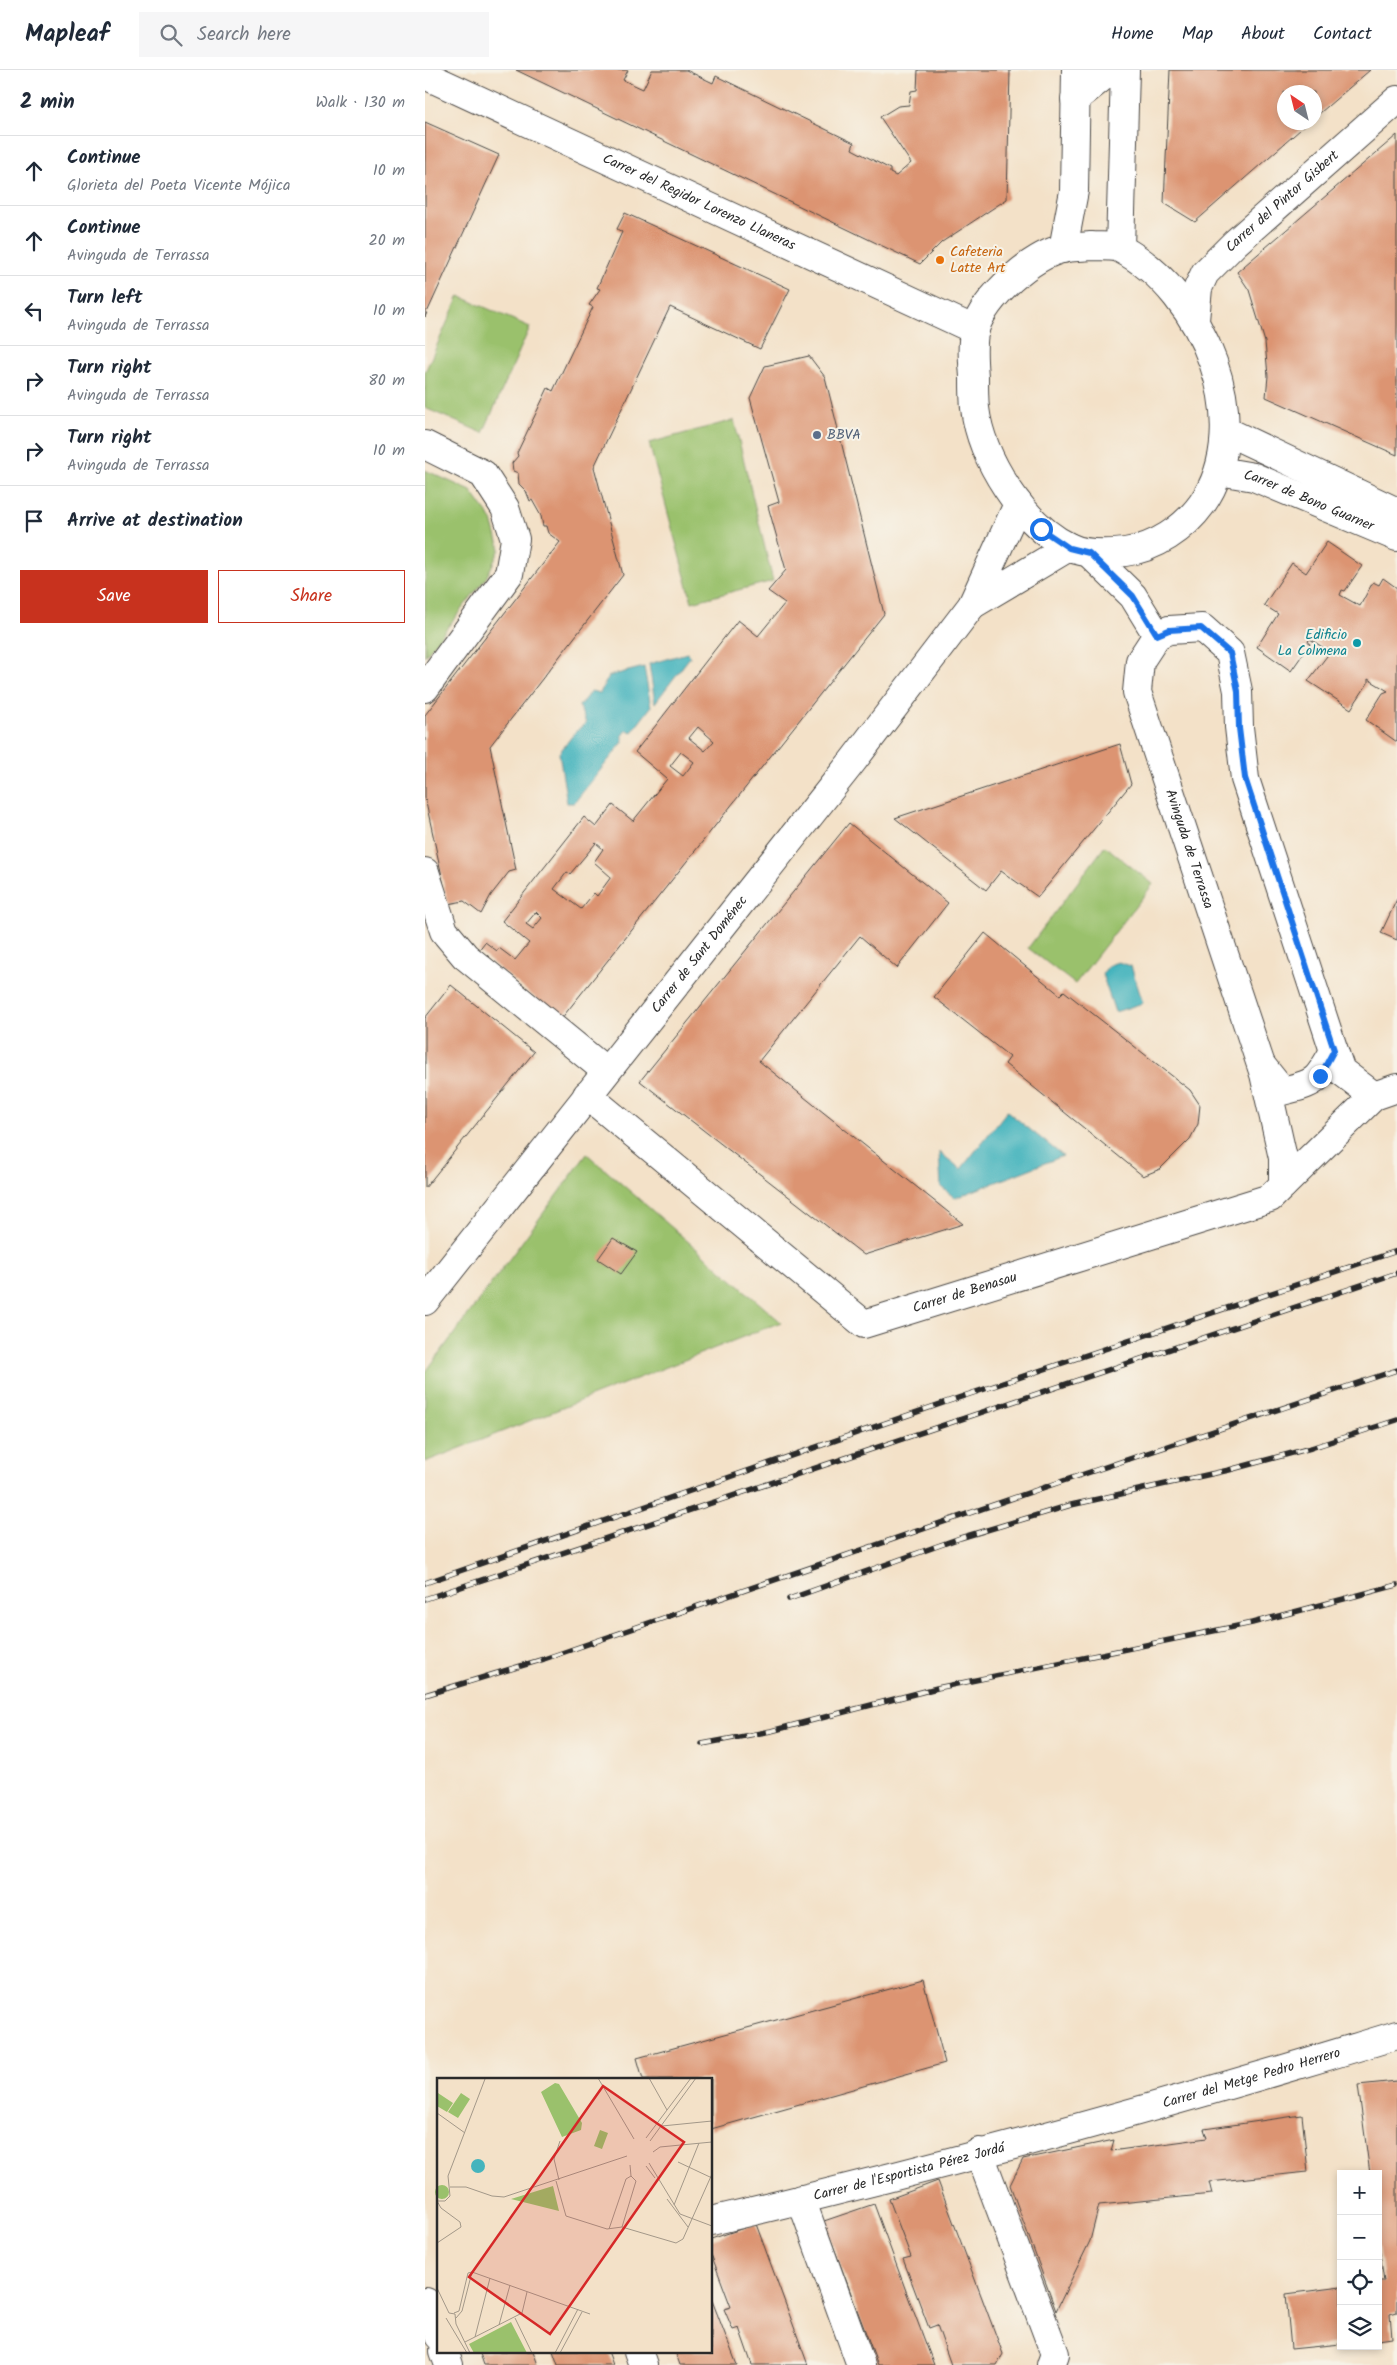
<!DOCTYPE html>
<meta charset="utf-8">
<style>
:root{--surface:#fff;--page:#f6f6f7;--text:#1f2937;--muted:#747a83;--line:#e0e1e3;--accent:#c8321e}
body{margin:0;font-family:Kalam,sans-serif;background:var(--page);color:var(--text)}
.controls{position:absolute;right:15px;bottom:15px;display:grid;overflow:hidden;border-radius:0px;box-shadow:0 2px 8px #0003}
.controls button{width:45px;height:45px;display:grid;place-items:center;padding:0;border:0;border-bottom:1px solid var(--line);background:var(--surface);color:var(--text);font:25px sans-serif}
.compass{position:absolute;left:852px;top:15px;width:45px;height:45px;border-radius:50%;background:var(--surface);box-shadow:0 2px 8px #0003;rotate:325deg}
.stop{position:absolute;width:15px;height:15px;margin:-11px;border:4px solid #1a73e8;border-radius:50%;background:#fff}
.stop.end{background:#1a73e8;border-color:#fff;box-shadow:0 1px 5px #0008}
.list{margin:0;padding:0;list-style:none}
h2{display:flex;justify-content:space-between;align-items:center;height:65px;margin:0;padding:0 20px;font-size:21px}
h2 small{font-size:16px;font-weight:400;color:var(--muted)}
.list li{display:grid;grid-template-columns:32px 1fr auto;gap:15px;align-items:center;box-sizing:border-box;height:70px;padding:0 20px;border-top:1px solid var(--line)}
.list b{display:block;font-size:19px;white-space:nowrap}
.list p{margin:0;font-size:16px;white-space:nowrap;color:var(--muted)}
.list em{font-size:16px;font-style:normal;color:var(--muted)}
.actions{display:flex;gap:10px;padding:15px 20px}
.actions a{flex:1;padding:11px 0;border:1px solid var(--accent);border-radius:0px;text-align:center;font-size:18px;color:var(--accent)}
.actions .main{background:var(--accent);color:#fff}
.icon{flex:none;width:28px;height:28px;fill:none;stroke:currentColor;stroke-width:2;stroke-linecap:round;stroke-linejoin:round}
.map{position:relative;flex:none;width:972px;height:2295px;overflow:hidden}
header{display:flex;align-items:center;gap:30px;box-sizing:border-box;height:70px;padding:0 25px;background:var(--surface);border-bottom:1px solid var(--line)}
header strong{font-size:24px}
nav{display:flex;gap:28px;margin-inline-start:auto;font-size:18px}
.search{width:350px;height:45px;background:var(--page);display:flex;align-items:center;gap:12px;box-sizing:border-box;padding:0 18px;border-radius:0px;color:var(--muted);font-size:19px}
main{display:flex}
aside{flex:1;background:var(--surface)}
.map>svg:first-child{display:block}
.green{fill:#9ac16c;stroke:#62764c}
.water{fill:#45b4bd;stroke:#387074}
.building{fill:#dc9472;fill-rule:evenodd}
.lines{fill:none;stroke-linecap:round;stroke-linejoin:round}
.minor-casing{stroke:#494643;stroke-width:30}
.minor{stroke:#fff;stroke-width:28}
.rail-casing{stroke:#2b2b2b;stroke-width:5.5}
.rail{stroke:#f7f3e8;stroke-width:4;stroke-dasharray:11;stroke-linecap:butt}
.route{stroke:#1a73e8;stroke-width:6}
.food-dot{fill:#e8710a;stroke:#f7f3e8;stroke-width:2}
.service-dot{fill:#5c6f8a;stroke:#f7f3e8;stroke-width:2}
.culture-dot{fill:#0f9aa8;stroke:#f7f3e8;stroke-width:2}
.labels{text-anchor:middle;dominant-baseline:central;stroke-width:4;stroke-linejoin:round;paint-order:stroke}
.street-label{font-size:14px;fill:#2b2b2b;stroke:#f7f3e8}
.food-label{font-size:14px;fill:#c56008;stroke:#f7f3e8;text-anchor:start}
.service-label{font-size:14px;fill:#4e5e75;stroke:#f7f3e8;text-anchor:start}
.culture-label{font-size:14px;fill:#0d838f;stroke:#f7f3e8;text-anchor:end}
.inset-road{fill:none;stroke:#a39889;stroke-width:1}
.view{fill:#d62828;fill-opacity:0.15;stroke:#d62828;stroke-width:2.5}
.inset-edge{fill:none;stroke:#2b2b2b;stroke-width:2.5}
</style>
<header>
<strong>Mapleaf</strong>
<div class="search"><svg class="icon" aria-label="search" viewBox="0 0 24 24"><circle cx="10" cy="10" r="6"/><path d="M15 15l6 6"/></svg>Search here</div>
<nav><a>Home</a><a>Map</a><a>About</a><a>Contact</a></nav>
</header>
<main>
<aside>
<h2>2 min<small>Walk · 130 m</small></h2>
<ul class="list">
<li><svg class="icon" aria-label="ahead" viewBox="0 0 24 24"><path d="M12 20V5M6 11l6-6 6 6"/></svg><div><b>Continue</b><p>Glorieta del Poeta Vicente Mójica</p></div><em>10 m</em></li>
<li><svg class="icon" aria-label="ahead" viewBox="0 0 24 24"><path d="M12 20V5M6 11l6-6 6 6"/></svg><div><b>Continue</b><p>Avinguda de Terrassa</p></div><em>20 m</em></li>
<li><svg class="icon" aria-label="left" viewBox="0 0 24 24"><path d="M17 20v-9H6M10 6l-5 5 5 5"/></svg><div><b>Turn left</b><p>Avinguda de Terrassa</p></div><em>10 m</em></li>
<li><svg class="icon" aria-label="right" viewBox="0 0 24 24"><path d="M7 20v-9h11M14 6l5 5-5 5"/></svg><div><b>Turn right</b><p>Avinguda de Terrassa</p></div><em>80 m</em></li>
<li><svg class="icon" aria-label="right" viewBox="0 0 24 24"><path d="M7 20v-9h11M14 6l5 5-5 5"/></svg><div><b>Turn right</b><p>Avinguda de Terrassa</p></div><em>10 m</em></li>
<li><svg class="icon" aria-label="arrive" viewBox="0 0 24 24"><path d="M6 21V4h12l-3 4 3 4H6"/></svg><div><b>Arrive at destination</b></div></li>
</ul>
<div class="actions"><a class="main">Save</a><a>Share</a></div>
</aside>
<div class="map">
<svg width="972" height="2295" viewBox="0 0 972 2295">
<rect width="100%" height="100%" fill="#f7f3e8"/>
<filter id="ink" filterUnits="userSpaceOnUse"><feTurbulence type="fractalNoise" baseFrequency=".02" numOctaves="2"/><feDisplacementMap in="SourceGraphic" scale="10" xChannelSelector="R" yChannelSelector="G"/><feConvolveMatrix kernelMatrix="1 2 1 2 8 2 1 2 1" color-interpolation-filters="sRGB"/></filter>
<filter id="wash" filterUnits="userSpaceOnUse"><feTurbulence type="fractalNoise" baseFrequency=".0096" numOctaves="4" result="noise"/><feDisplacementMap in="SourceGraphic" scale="20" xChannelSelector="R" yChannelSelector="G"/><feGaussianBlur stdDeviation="1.12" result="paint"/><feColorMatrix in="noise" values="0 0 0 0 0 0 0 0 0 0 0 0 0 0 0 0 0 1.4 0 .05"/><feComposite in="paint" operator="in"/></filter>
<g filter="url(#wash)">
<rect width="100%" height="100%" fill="#f3e1c8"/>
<!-- green -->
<path class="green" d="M34 226 105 257 58 363 0 338V302Z
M309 350 348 511 267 532 224 373Z
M0 400 46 421 67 450 75 479 61 508 0 586Z
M680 776 728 814 650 914 603 878Z
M162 1084 356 1252 0 1392V1303Z"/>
<!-- water -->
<path class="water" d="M262 583 265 587 230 633 224 594Z
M219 597 226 637 207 662 202 660 197 667 198 672 149 733H142L134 683 151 661 161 653 154 636 166 621 175 623 184 606Z
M693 892 706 896 718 933 690 942 677 904 684 895Z
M582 1041 638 1086 530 1128 516 1117 514 1082 536 1099Z"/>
<g id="blocks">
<!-- building -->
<path class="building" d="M91 0H203L198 10 218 19 227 0H261L288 13 291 6 429 73 427 79 465 99V103L471 106 486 93 455 47 473 36 484 35 486 21 492 20 493 0H585L582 129 517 172 495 194Z
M745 0H945L889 48V22H859V52H884L770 152 739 133Z
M0 52 74 85 0 247Z
M972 65V385L841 327 843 306 840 272 824 220 812 202Z
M200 143 365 219 335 279 245 237 169 397 198 505 65 676 91 800 84 802 66 825 56 844 39 831 23 834 0 728V645L135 472 123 463 121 456H118L116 446 107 430 105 431 101 421 94 414 93 403 88 401 87 393 93 386 92 383 123 318 128 321 168 237 164 235 175 219 172 218 197 162 192 159Z
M384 286 400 307 459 544 136 949 53 881 60 872 72 881 74 878 90 890 104 873 77 851 159 747 171 757 188 735 208 751 242 709 210 682 313 550 333 566 360 533 343 521 361 500 343 436 354 432 325 328 340 296ZM273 657 289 671 280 681 264 668ZM256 682 269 692 258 706 245 696ZM171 773 178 779 169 792 186 807 172 826 169 823 156 839 129 819 142 802 145 804ZM111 842 117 848 108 859 101 854Z
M902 472 937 496 920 521 917 520 915 525 935 536 948 512 954 515 958 508 972 518V672L941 650 958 623 963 621 943 609V613L926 639 883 611 905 582 885 569 883 571 885 574 866 601 832 577 853 544 839 535 867 493 881 503Z
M695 674 706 714 613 827 576 801 561 820 470 748Z
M424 753 523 833 472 898 435 866 334 991 538 1154 439 1185 215 1011Z
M972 829V870L956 863Z
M560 863 635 925 639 921 765 1020 775 1035 773 1054 765 1069 735 1099 718 1106 580 994 585 987 509 927Z
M26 915 109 982 0 1118V948Z
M188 1168 212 1182 196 1204 173 1189Z
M498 1910 520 1993 286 2059V2009H218L212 1988Z
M972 2011V2242L965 2244 967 2268 953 2270V2211H959L953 2169V2104H945L933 2015Z
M877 2045 883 2102 784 2112 787 2124 674 2135 665 2171 631 2241 585 2115 598 2089 689 2070 686 2081 782 2068 779 2059Z
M513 2111 578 2284 572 2295H526L512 2255 504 2258 478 2189 486 2187 464 2129Z
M449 2134 481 2221 509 2295H453L431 2237 399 2151Z
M331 2154 383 2295H327L314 2258 308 2260 299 2239 306 2237 286 2184V2169Z
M916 2217V2274L866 2279 861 2224Z
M286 2228 312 2295H255L250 2281H286Z
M54 2281H108L113 2295H59Z
M128 2281H183L188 2295H133Z"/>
</g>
</g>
<g filter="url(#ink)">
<use href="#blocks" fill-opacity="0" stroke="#494643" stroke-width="1"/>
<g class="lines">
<defs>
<g id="minor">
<path id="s1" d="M0 5 550 260"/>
<path d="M650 29 686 0"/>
<path d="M666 176C675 177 689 175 696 179 778 222 833 354 777 434 759 459 730 478 700 482 682 484 660 485 644 477 598 455 556 388 550 338 549 328 549 318 549 307 548 293 546 273 550 259 560 227 607 185 640 178 648 177 657 177 666 176Z"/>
<path d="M695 178 700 0"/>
<path d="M638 179 649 121 651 0"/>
<path id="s2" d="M770 250 773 218 780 203 810 173 972 30"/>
<path d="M801 361 972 442"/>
<path d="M0 375 58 404 80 438 90 469 84 504 0 618"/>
<path id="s3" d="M794 401 829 407 972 467"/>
<path id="s4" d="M664 483 708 526 732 565 715 591 712 622 839 1004 858 1088V1115"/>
<path d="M547 535 644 477"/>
<path d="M732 565 744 560 777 558 805 583 813 621 814 657 820 709 909 981 916 1001 949 1026"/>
<path d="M0 802 19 861 40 886 181 1001"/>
<path d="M837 996 857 1021C892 1013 892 1011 909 981"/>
<path id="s5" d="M162 1025 439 1254 845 1128 949 1026 972 1018"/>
<path id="s6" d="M0 1231 427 692 547 535 593 434"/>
<path d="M554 2082 630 2284 626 2295"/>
<path d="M376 2129 436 2295"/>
<path id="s7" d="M286 2151C517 2097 746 2034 972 1965"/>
<path d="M1 2232 14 2266"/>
<path d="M19 2281 24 2295"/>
<path d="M213 2281 218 2295"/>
</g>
</defs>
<!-- minor casing -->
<use href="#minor" class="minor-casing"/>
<!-- minor -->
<use href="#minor" class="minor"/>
<defs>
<path id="rail" d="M0 1513 521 1332 972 1181
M0 1529 972 1203
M364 1529 535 1468 646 1435 804 1400 886 1378 972 1350
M0 1625 119 1589 635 1412 972 1300
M277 1674 346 1661 512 1618 827 1553 972 1515"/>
</defs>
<!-- rail casing -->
<use href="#rail" class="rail-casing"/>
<!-- rail -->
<use href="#rail" class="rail"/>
</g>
</g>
<g class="lines" filter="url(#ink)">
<!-- route -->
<path class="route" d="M616 459 644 478 664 483 708 526 732 565 744 560 776 558 805 583 813 621 814 658 820 708 909 980 895 1006"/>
</g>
<!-- markers -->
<circle class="food-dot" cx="515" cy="190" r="5"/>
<circle class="service-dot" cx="392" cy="365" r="5"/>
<circle class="culture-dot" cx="932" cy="573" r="5"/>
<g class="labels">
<!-- street labels -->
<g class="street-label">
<text stroke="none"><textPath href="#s1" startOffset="302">Carrer del Regidor Lorenzo Llaneras</textPath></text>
<text stroke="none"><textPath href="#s2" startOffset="154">Carrer del Pintor Gisbert</textPath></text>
<text stroke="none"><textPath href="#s3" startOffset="95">Carrer de Bono Guarner</textPath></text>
<text stroke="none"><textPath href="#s4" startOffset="335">Avinguda de Terrassa</textPath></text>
<text stroke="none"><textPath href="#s6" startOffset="442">Carrer de Sant Doménec</textPath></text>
<text stroke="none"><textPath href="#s5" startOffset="465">Carrer de Benasau</textPath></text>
<text stroke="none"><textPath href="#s7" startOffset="559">Carrer del Metge Pedro Herrero</textPath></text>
<text stroke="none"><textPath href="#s7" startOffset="204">Carrer de l'Esportista Pérez Jordá</textPath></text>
</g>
<!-- food labels -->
<g class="food-label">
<text x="525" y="182">Cafeteria<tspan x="525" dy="16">Latte Art</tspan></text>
</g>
<!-- service labels -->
<g class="service-label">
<text x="402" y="365">BBVA</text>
</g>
<!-- culture labels -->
<g class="culture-label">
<text x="922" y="565">Edificio<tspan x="922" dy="16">La Colmena</tspan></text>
</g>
</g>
<!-- overview -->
<g transform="translate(12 2008)">
<rect width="275" height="275" fill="#f3e1c8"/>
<path d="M118 5 122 6 145 45 144 52 125 59 104 14ZM1 15 16 25 10 34 0 28ZM24 15 33 21 21 40 11 34ZM163 52 171 55 165 71 157 68ZM-2 114a7 7 0 1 1 14 0a7 7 0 1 1-14 0ZM116 108 122 133 74 121ZM74 244 90 275H37L32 266Z" fill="#9ac16c"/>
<path d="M34 88a7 7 0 1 1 14 0a7 7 0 1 1-14 0Z" fill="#45b4bd"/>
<path class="inset-road" d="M161 0 197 61M212 0 230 32M0 35 28 55M225 48 275 43M209 60 254 0M213 63 259 0M216 74 223 69 275 64M241 84 275 100M212 85 243 136 275 148M209 88 218 100M122 102 117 81 123 63M119 103 129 138 170 151 185 149 239 165 246 161 275 96M13 109H29L55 118 67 119 190 78M230 121 251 149M0 123H8L13 118 11 98 48 1M237 127 262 65M185 149 199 103 194 98M172 151 189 101 194 98 193 87M0 165 24 149 23 144 4 130 0 123M35 194 153 236M0 210 12 235M12 235 18 236 19 246 33 275M17 235 22 233 31 195 35 194M9 240 30 275M19 240 25 233 35 194M78 240 95 275M62 247 73 207M38 259 53 200M28 264 85 235 90 214M118 275 141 231M123 275 145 234"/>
<path class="view" d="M166 8 247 64 113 256 32 199Z"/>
<rect width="275" height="275" class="inset-edge"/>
</g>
</svg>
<div class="controls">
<button>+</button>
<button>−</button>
<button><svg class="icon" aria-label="locate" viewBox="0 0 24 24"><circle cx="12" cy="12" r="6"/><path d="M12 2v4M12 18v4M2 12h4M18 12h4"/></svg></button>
<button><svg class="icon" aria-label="layers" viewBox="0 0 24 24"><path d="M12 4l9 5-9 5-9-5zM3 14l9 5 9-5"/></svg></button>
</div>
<svg class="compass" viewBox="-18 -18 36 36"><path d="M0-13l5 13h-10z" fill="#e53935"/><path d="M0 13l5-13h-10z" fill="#747a83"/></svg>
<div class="stop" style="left:616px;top:459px"></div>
<div class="stop end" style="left:895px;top:1006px"></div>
</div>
</main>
